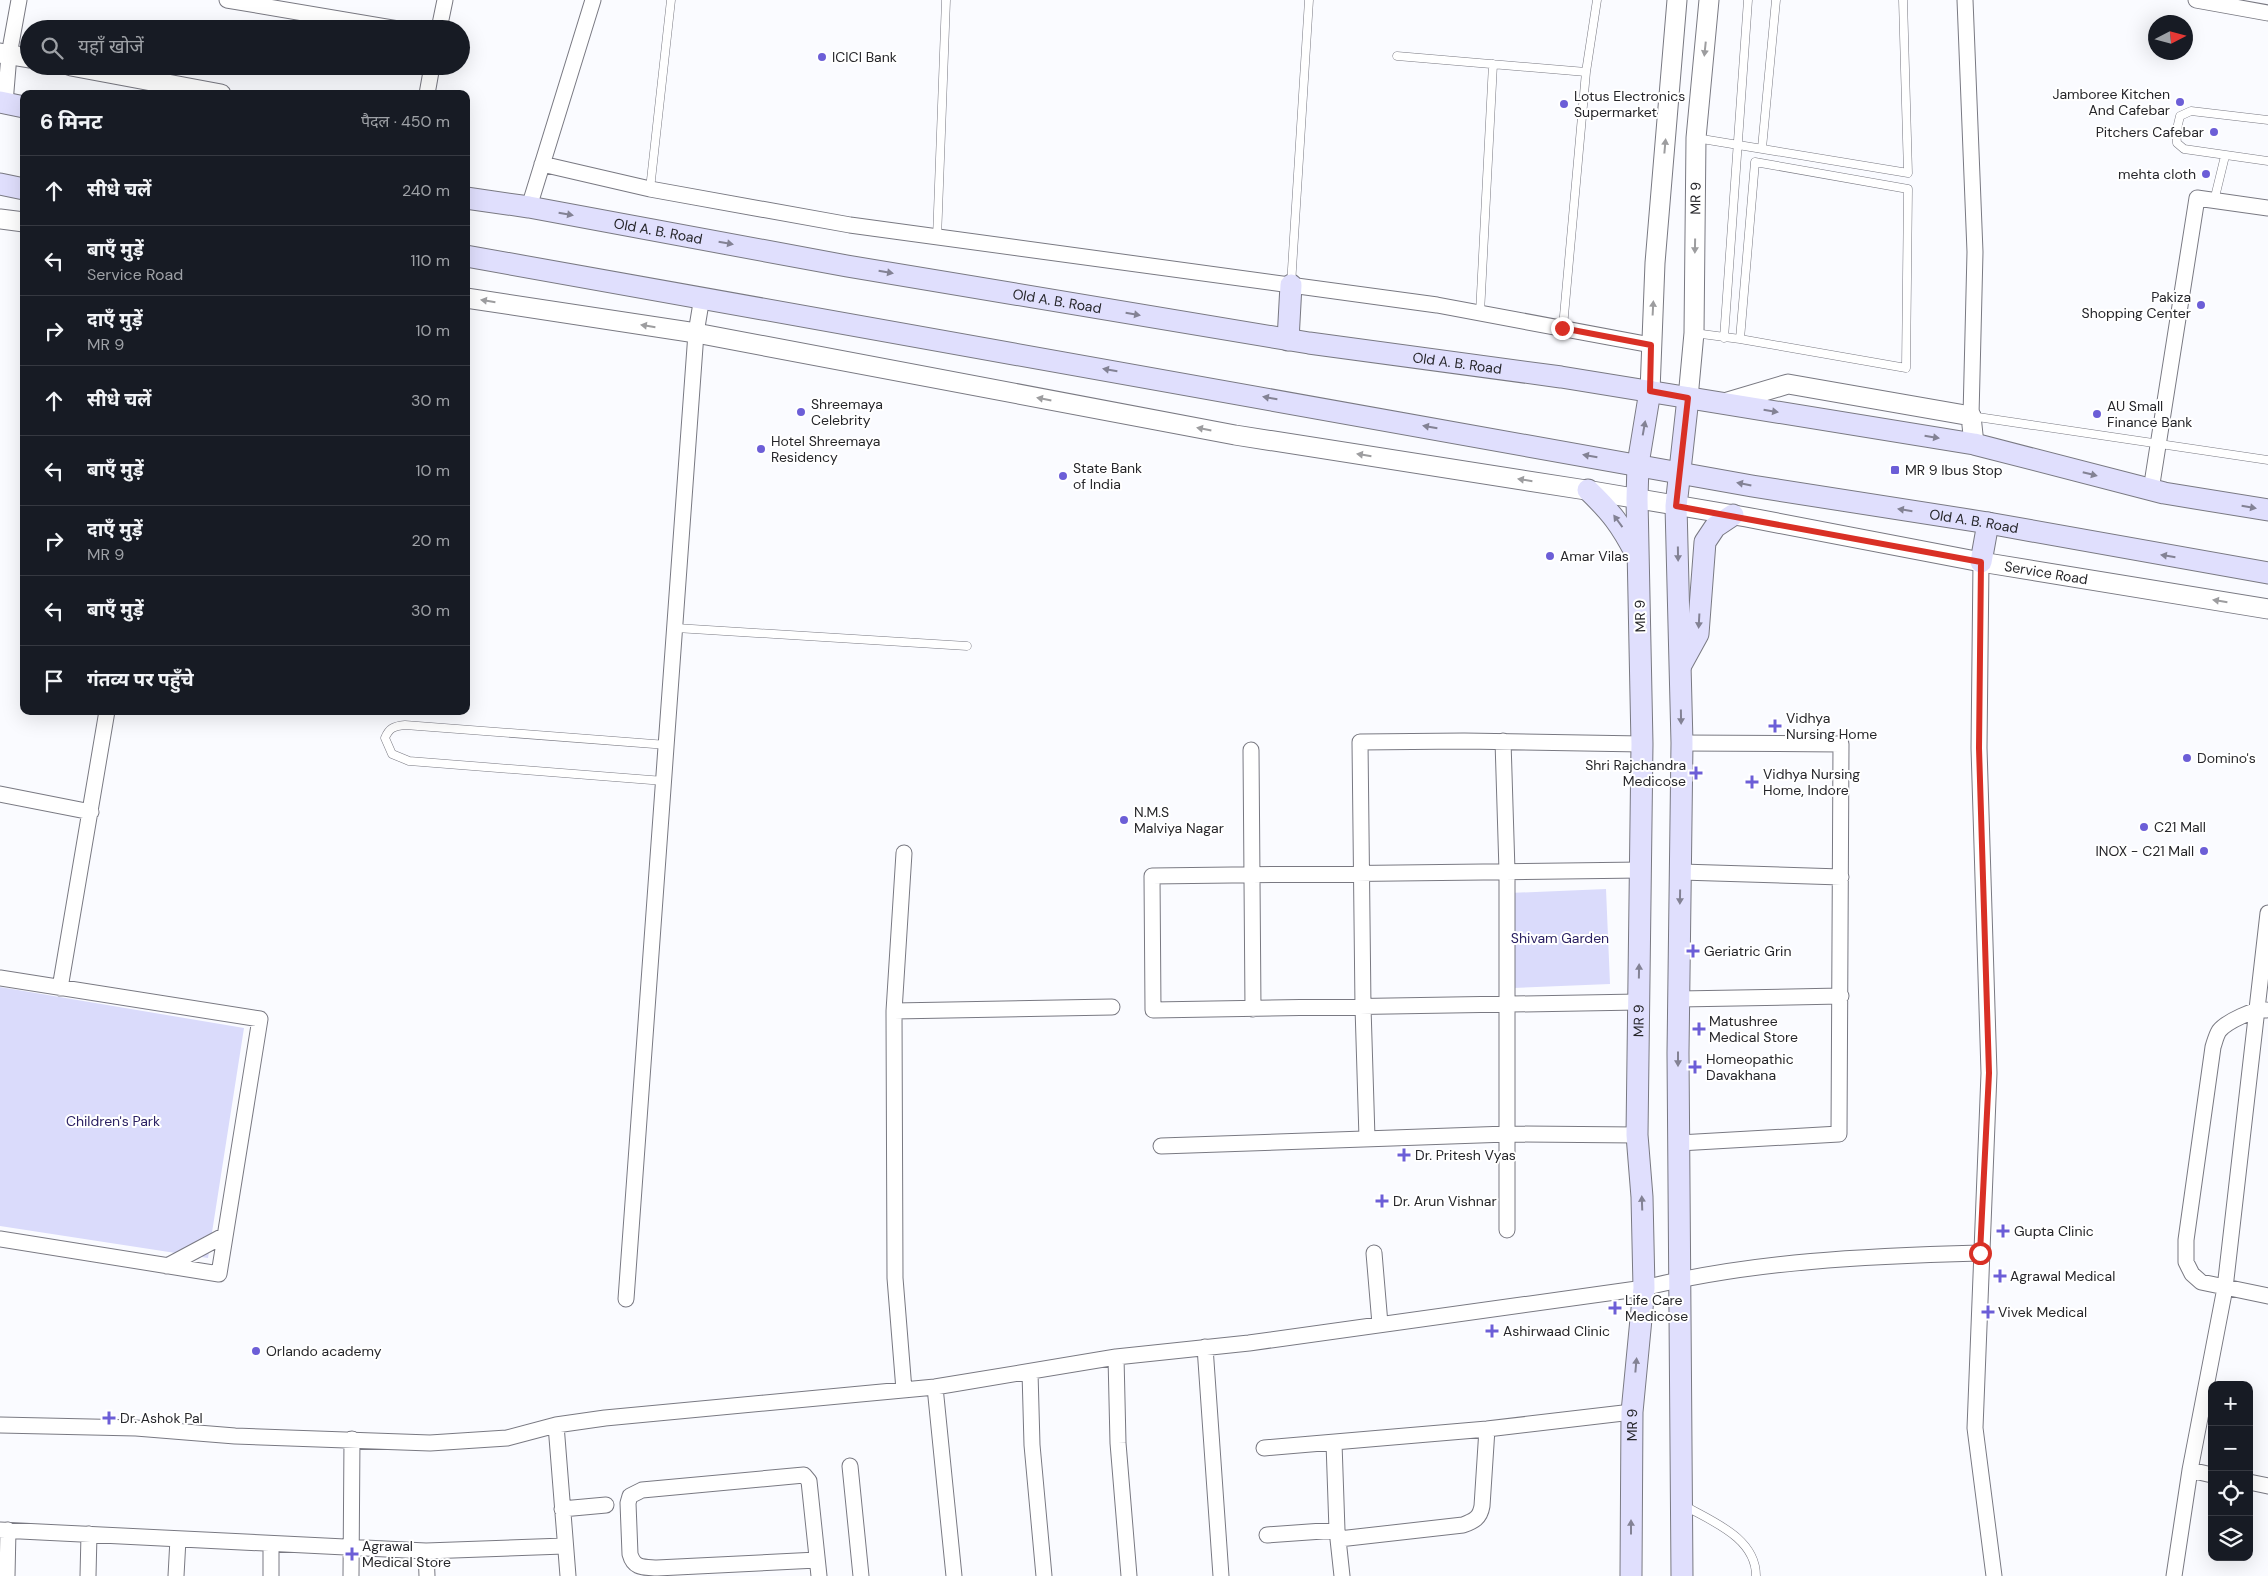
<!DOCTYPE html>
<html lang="hi">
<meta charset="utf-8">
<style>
:root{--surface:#171b24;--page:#242831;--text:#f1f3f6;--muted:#9ea1a6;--line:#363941}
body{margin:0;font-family:"DM Sans","Noto Sans Devanagari",sans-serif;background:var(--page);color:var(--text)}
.controls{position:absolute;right:15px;bottom:15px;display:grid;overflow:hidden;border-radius:10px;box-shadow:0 5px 20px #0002}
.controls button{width:45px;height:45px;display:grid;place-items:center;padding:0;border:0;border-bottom:1px solid var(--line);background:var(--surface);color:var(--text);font:25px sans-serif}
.compass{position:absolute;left:2148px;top:15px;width:45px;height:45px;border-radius:50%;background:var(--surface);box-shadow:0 5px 20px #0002;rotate:84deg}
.stop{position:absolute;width:15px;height:15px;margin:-11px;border:4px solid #d93025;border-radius:50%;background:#fff}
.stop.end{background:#d93025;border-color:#fff;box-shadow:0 1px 5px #0008}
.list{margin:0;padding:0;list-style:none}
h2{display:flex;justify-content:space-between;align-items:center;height:65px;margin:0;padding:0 20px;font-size:21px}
h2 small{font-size:16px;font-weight:400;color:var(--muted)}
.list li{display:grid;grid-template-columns:32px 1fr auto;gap:15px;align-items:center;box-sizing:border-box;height:70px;padding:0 20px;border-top:1px solid var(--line)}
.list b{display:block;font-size:19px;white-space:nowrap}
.list p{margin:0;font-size:16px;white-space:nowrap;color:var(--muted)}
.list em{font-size:16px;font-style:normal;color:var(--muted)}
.icon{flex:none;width:28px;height:28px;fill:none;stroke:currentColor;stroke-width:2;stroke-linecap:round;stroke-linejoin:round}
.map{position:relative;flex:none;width:2268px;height:1576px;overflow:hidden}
.search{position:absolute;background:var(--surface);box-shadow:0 5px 20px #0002;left:20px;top:20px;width:450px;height:55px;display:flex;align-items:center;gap:12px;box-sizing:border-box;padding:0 18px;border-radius:28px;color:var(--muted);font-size:19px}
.panel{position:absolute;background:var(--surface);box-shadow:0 5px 20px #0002;left:20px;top:90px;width:450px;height:625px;border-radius:10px}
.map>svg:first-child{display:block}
.green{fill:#dadbfb}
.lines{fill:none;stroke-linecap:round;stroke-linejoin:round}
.service-casing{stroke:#797982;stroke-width:9}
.minor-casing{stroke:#797982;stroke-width:17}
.tertiary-casing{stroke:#797982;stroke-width:21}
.secondary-casing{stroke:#797982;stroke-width:23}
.service{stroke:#fff;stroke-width:8}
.minor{stroke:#fff;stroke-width:15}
.tertiary{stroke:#fff;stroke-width:19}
.secondary{stroke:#e0dffd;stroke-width:21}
.oneway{fill:#9d9d9f}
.oneway2{fill:#838294}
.route{stroke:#d93025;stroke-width:6}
.poi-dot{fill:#6c5ed7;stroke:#fff;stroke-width:2}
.labels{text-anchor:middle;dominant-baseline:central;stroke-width:4;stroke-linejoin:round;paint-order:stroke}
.poi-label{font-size:14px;fill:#26262a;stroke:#fff;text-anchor:start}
.street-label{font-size:14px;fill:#26262a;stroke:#fff}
.park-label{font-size:14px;fill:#2b2163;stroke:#fff}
</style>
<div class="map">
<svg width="2268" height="1576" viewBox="0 0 2268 1576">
<rect width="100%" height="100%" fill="#fafbff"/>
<!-- green -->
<path class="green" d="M1606 889 1610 984 1513 988 1509 893Z
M0 987 244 1028 208 1258 0 1226Z"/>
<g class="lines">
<defs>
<path id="service" d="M1397 56 1586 72
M2268 120 2191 111 2180 116 2176 133 2177 143 2184 149 2268 161
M1696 138 1908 173 1903 0
M1762 148 1776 0
M650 189 671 0
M2214 201 2225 156
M937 238 946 0
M1291 285 1309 0
M1480 313 1493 64
M1563 327 1586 72 1597 0
M1694 333 1740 339 1906 368 1908 189 1755 162 1740 339
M1724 338 1748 0
M1971 416 2268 460
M676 628 967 646
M664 781 409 761 392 754 385 738C389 728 394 726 405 725L667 745
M1685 1506C1713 1522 1756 1538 1756 1576"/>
<path id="minor" d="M227 0 398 29
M1965 0 1975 252 1971 416
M2196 0 2268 13
M439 29 445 0
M427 94 432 66
M5 103 9 55 19 0
M542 164 650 189 850 225 1437 305 1651 345
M529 207 593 0
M2151 490 2197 198 2268 208
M1981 562 1979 748 1989 1073 1975 1428 1994 1576
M1503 741 1507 871V1230
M1251 750 1253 1009
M0 794 91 812
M904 853 894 1011 895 1278 904 1390
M1681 872 1841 877
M0 978 260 1019 219 1274 0 1239
M60 988 107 711
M1679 999 1841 996
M1639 1002 1153 1010 1152 876 1641 870
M2266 1010C2255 1008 2226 1022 2219 1031 2216 1036 2215 1041 2213 1047L2186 1240V1262L2192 1274 2201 1282 2268 1296
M894 1011 1112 1007
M1367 1138 1363 1007 1360 742 1464 741 1642 744
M1679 1143 1839 1134 1841 744 1682 743
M1161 1146 1508 1134 1637 1135
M1374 1253 1380 1324
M167 1266 225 1235
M626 1299 696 333 702 297
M1205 1347 1221 1576
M1116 1357 1118 1443 1129 1576
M1030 1372 1032 1445 1044 1576
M935 1387 954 1576
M0 1425 136 1428 235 1436 430 1443 507 1438 556 1425 605 1418 935 1387 1116 1357 1249 1343 1644 1288C1753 1261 1868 1256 1980 1253
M556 1425 568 1576
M1334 1443 1337 1530 1342 1576
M1264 1448 1487 1429 1632 1412
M850 1466 861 1576
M2190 1470 2212 1475
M2249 1482 2268 1486
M562 1509 606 1505
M0 1530 426 1551 564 1546
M1267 1535 1337 1530
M1339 1539 1463 1525C1474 1521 1480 1518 1482 1506L1487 1429
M426 1551 427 1576
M817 1560 657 1568C644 1567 634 1569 630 1554L628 1503 630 1496 642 1490 804 1475 809 1481 819 1576
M7 1576 8 1530
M88 1576 89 1534
M176 1576 178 1539
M271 1576V1544
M351 1576 352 1439
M2174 1576 2190 1470 2225 1288 2268 913"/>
<g id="tertiary">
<path d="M0 53 29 58"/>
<path d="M71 66 221 94"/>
<path d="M0 219 24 222"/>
<path id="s1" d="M466 298 696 333 1235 435 1586 490 1746 517 1981 562 2268 609"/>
<path d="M1650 391 1655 263 1677 0"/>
<path id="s2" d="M1688 398 1694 333 1696 138 1709 0"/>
<path d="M1724 403 1788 384 1971 416 1974 444"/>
</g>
<g id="secondary">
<path d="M0 102 24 107"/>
<path d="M0 184 24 189"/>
<path id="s3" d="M466 198 529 207 847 266 1309 343 1561 377 1974 444 2164 493 2268 510"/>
<path id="s4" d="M466 256 1752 486 1988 523 2268 573"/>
<path d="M1288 340 1291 285"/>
<path d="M1588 490C1611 512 1621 525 1636 554"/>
<path d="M1981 562 1988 523"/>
<path d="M1681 665 1698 634 1705 542 1715 527 1733 515"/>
<path id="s5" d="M1631 1576 1632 1412 1644 1288 1642 1197 1637 1135 1642 744 1637 499 1638 464 1650 391"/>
<path d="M1682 1576 1678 1053 1682 743 1676 506 1688 398"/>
</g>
</defs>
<!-- service casing -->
<use href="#service" class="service-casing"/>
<!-- minor casing -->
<use href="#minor" class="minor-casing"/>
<!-- tertiary casing -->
<use href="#tertiary" class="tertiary-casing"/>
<!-- secondary casing -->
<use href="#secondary" class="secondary-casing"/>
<!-- service -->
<use href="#service" class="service"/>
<!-- minor -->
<use href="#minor" class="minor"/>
<!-- tertiary -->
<use href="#tertiary" class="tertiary"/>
<!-- secondary -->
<use href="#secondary" class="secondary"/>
</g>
<!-- one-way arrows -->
<defs><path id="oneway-solid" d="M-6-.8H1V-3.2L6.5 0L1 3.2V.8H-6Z" transform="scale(1.25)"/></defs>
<g class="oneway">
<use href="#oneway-solid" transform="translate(1705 49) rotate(96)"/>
<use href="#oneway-solid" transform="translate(1665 146) rotate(-85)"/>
<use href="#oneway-solid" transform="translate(1695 246) rotate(91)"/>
<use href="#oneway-solid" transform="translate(488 301) rotate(-171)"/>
<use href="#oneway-solid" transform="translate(1653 308) rotate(-87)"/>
<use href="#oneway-solid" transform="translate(648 326) rotate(-171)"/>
<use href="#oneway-solid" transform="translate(1044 399) rotate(-169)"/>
<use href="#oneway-solid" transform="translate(1204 429) rotate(-169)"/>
<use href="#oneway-solid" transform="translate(1364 455) rotate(-171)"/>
<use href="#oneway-solid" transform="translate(1525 480) rotate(-171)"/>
<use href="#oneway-solid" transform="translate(2220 601) rotate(-171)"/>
</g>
<g class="oneway2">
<use href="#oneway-solid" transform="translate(566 214) rotate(10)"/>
<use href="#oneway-solid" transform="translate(726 243) rotate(10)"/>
<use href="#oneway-solid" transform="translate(886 272) rotate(10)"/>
<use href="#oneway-solid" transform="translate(1133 314) rotate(10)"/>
<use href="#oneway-solid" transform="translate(1110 370) rotate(-170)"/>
<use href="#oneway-solid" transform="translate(1270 398) rotate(-170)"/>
<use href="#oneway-solid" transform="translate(1771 411) rotate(9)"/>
<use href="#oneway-solid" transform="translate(1430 427) rotate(-170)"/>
<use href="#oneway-solid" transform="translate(1644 428) rotate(-80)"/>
<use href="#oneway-solid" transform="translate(1932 437) rotate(9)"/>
<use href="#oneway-solid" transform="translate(1590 456) rotate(-170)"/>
<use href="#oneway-solid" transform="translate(2090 474) rotate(14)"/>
<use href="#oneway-solid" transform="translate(1744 484) rotate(-169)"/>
<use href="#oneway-solid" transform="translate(2249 507) rotate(10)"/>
<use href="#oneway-solid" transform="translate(1905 510) rotate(-171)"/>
<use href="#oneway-solid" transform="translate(1618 521) rotate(-126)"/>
<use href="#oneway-solid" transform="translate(1678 554) rotate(89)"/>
<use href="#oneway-solid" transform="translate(2168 556) rotate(-171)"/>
<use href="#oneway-solid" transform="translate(1699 621) rotate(93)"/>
<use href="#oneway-solid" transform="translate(1681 717) rotate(89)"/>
<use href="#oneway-solid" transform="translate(1680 897) rotate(91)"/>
<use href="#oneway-solid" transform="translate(1639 971) rotate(-89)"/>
<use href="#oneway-solid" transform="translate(1678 1059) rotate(90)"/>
<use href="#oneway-solid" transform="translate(1642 1203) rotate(-92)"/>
<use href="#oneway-solid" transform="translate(1636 1365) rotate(-85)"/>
<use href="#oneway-solid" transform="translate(1631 1527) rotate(-90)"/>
</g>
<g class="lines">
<!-- route -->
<path class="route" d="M1562 328 1651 345 1650 391 1688 398 1676 506 1981 562 1979 748 1989 1073 1980 1253"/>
</g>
<!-- markers -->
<g class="poi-dot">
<circle cx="822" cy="57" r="5"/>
<circle cx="2180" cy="102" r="5"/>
<circle cx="1564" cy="104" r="5"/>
<circle cx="2214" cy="132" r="5"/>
<circle cx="2206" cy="174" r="5"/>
<circle cx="2201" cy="305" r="5"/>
<circle cx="801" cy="412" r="5"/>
<circle cx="2097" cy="414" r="5"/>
<circle cx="761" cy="449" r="5"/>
<rect x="1890" y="465" width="10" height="10" rx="2.5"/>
<circle cx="1063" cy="476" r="5"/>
<circle cx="1550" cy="556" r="5"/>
<path d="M1772.5 718.5h5v5h5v5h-5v5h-5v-5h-5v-5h5z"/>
<circle cx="2187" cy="758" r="5"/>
<path d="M1693.5 765.5h5v5h5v5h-5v5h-5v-5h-5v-5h5z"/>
<path d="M1749.5 774.5h5v5h5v5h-5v5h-5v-5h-5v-5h5z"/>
<circle cx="1124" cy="820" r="5"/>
<circle cx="2144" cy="827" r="5"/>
<circle cx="2204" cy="851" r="5"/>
<path d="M1690.5 943.5h5v5h5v5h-5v5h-5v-5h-5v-5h5z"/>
<path d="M1696.5 1021.5h5v5h5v5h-5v5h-5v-5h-5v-5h5z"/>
<path d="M1692.5 1059.5h5v5h5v5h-5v5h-5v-5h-5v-5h5z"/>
<path d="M1401.5 1147.5h5v5h5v5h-5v5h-5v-5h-5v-5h5z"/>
<path d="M1379.5 1193.5h5v5h5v5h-5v5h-5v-5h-5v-5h5z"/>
<path d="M2000.5 1223.5h5v5h5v5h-5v5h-5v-5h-5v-5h5z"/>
<path d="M1997.5 1268.5h5v5h5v5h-5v5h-5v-5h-5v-5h5z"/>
<path d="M1612.5 1300.5h5v5h5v5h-5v5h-5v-5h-5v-5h5z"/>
<path d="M1985.5 1304.5h5v5h5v5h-5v5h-5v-5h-5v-5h5z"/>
<path d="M1489.5 1323.5h5v5h5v5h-5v5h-5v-5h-5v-5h5z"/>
<circle cx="256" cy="1351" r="5"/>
<path d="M106.5 1410.5h5v5h5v5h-5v5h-5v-5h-5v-5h5z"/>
<path d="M349.5 1546.5h5v5h5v5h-5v5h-5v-5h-5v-5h5z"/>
</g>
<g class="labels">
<!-- poi labels -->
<g class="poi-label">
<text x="832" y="57">ICICI Bank</text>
<text x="2170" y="94" text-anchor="end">Jamboree Kitchen<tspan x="2170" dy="16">And Cafebar</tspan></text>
<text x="1574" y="96">Lotus Electronics<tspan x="1574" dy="16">Supermarket</tspan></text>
<text x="2204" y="132" text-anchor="end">Pitchers Cafebar</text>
<text x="2196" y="174" text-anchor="end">mehta cloth</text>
<text x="2191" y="297" text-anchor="end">Pakiza<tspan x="2191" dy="16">Shopping Center</tspan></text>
<text x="811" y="404">Shreemaya<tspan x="811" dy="16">Celebrity</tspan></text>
<text x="2107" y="406">AU Small<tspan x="2107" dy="16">Finance Bank</tspan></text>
<text x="771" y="441">Hotel Shreemaya<tspan x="771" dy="16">Residency</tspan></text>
<text x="1073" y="468">State Bank<tspan x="1073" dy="16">of India</tspan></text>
<text x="1905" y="470">MR 9 Ibus Stop</text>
<text x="1560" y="556">Amar Vilas</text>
<text x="1786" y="718">Vidhya<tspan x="1786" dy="16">Nursing Home</tspan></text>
<text x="2197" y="758">Domino's</text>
<text x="1686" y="765" text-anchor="end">Shri Rajchandra<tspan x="1686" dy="16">Medicose</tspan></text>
<text x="1763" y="774">Vidhya Nursing<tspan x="1763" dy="16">Home, Indore</tspan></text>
<text x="1134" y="812">N.M.S<tspan x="1134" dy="16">Malviya Nagar</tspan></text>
<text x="2154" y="827">C21 Mall</text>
<text x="2194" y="851" text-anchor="end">INOX - C21 Mall</text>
<text x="1704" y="951">Geriatric Grin</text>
<text x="1709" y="1021">Matushree<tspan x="1709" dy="16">Medical Store</tspan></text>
<text x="1706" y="1059">Homeopathic<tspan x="1706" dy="16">Davakhana</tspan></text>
<text x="1415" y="1155">Dr. Pritesh Vyas</text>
<text x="1393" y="1201">Dr. Arun Vishnar</text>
<text x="2014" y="1231">Gupta Clinic</text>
<text x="2010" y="1276">Agrawal Medical</text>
<text x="1625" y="1300">Life Care<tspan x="1625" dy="16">Medicose</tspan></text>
<text x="1998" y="1312">Vivek Medical</text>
<text x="1503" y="1331">Ashirwaad Clinic</text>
<text x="266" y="1351">Orlando academy</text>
<text x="120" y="1418">Dr. Ashok Pal</text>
<text x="362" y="1546">Agrawal<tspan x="362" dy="16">Medical Store</tspan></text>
</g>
<!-- street labels -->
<g class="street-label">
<text stroke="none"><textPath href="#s2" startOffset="200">MR 9</textPath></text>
<text stroke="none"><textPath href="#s3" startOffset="195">Old A. B. Road</textPath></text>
<text stroke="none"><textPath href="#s3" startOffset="600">Old A. B. Road</textPath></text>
<text stroke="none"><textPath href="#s3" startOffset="1005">Old A. B. Road</textPath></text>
<text stroke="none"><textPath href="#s4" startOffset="1531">Old A. B. Road</textPath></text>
<text stroke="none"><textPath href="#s1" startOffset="1604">Service Road</textPath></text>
<text transform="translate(1640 616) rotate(-91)">MR 9</text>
<text stroke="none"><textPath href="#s5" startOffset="556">MR 9</textPath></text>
<text stroke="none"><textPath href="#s5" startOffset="151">MR 9</textPath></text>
</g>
<!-- park labels -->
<g class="park-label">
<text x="1560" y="938">Shivam Garden</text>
<text x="113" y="1121">Children's Park</text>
</g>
</g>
</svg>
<div class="controls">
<button>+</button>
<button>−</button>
<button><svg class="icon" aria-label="locate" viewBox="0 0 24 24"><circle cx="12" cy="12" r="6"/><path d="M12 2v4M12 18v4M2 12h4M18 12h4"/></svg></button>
<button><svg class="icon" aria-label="layers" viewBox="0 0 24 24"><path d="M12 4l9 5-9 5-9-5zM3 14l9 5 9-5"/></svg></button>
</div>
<svg class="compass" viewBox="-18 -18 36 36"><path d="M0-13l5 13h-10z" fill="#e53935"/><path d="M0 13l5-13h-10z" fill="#9ea1a6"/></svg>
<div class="stop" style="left:1980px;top:1253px"></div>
<div class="stop end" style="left:1562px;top:328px"></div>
<div class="search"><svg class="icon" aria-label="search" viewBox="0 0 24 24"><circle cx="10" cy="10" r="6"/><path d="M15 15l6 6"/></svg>यहाँ खोजें</div>
<section class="panel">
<h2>6 मिनट<small>पैदल · 450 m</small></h2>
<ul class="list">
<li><svg class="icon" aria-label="ahead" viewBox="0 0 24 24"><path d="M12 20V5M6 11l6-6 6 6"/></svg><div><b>सीधे चलें</b></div><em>240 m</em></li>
<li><svg class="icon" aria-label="left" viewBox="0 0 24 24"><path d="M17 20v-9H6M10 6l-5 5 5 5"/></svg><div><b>बाएँ मुड़ें</b><p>Service Road</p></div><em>110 m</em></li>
<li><svg class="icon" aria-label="right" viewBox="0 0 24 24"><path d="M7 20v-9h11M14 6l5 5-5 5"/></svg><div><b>दाएँ मुड़ें</b><p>MR 9</p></div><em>10 m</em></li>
<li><svg class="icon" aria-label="ahead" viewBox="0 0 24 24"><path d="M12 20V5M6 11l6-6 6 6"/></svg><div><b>सीधे चलें</b></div><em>30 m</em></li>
<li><svg class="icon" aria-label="left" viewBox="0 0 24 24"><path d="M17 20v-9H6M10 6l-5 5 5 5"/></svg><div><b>बाएँ मुड़ें</b></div><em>10 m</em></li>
<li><svg class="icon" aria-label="right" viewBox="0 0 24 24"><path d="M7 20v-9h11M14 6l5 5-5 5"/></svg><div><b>दाएँ मुड़ें</b><p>MR 9</p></div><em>20 m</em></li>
<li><svg class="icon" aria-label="left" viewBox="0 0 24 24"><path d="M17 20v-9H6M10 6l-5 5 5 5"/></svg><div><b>बाएँ मुड़ें</b></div><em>30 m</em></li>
<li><svg class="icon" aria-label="arrive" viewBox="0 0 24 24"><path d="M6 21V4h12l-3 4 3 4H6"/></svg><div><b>गंतव्य पर पहुँचे</b></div></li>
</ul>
</section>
</div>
